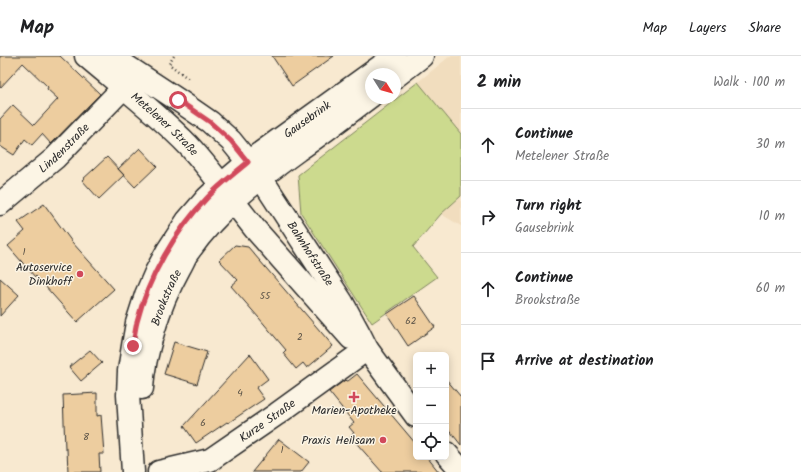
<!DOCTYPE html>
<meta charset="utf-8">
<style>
:root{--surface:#fff;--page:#f6f6f6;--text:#202124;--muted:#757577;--line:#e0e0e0}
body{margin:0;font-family:Kalam,sans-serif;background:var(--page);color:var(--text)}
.controls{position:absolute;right:12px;bottom:12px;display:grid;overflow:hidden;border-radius:6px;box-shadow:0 2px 10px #0003}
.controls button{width:36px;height:36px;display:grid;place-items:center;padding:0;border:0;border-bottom:1px solid var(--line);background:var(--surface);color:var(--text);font:20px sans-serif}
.compass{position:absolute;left:365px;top:12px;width:36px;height:36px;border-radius:50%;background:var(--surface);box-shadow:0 2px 10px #0003;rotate:127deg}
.stop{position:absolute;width:12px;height:12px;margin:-9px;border:3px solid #d1495b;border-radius:50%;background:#fff}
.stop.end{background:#d1495b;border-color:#fff;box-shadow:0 1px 4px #0008}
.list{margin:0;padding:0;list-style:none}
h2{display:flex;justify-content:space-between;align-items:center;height:52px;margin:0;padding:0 16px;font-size:17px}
h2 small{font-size:13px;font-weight:400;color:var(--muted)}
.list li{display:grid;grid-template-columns:26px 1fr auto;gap:12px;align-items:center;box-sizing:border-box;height:72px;padding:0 16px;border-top:1px solid var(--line)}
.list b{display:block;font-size:15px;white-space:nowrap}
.list p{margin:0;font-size:13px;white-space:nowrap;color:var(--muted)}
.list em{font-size:13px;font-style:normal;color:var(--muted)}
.icon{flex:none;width:22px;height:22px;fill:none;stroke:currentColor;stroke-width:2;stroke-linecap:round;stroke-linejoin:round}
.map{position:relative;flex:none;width:461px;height:416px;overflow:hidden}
header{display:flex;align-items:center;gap:24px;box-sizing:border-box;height:56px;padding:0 20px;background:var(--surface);border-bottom:1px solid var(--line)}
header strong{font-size:19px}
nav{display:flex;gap:22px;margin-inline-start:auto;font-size:14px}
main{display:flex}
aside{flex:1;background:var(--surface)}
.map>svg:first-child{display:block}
.built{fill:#f1ddbe}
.green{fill:#ccda8e;stroke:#7c825c}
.building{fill:#edcd9f;stroke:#2b2b2b}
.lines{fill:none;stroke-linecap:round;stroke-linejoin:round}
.minor-casing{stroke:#2b2b2b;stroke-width:25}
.major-casing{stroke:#2b2b2b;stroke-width:25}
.path{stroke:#2b2b2b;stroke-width:2.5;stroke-dasharray:1 3;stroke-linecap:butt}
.minor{stroke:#fcf5e5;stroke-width:22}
.major{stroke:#fcf5e5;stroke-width:22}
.route{stroke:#d1495b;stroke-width:5}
.poi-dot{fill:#d1495b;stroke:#fcf5e5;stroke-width:1.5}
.labels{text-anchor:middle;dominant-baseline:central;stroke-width:3;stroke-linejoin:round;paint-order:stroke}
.number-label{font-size:10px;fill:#5c5448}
.street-label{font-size:12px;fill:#2b2b2b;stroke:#fcf5e5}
.poi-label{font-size:12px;fill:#2b2b2b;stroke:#fcf5e5;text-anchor:end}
</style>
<header>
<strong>Map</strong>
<nav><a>Map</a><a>Layers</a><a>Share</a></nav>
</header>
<main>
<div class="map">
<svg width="461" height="416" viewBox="0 0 461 416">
<rect width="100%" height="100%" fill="#f8e9d0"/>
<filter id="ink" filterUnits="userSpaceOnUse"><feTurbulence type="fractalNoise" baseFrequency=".025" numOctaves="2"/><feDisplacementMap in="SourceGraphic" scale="8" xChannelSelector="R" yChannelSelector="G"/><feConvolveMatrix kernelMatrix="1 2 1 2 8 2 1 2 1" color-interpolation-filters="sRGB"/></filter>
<g filter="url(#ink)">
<!-- built -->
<path class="built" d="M450 0H461V78L418 26Z
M461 140V170L441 158Z"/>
<!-- green -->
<path class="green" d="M418 26 461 78V140L441 158 413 191 437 221 372 267 301 157 298 119Z"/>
<!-- building -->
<path class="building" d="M0 0H60L100 38 51 88 42 78 32 89 25 83 14 99 0 90V63L13 49 34 69 58 43 47 33 48 31 23 7 0 32Z
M272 0H334L292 30Z
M140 92 157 110 135 131 118 113Z
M107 101 124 119 99 143 82 124Z
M44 148 72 186 114 233 77 266 36 220 35 221 8 190 25 175 18 166Z
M235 189 248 191 333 290 307 312 303 307 296 313 283 297 286 294 259 262 231 230 238 224 219 204Z
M0 222 19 239 0 260Z
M414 240 435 271 408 290 387 258Z
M174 286 207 296 197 328 164 318Z
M90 294 102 307 81 325 69 311Z
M250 298 268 323 256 332 264 343 228 367 227 366 196 387 184 370Z
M357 318 416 388V401H427L439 416H382L350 380 354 377 349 371 354 367 329 336 345 324 348 325Z
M446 323 461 341V389L446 370Z
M97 337V360L101 359 104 398H99L100 416H68L67 393H65L63 339Z
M279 383 309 406 301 416H252Z"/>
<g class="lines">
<defs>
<g id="minor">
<path id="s1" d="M250 108 265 128 342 246 360 279 367 293 416 360"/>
<path d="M233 145 255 173 351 282"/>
<path id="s2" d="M0 148 55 102 124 31"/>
<path d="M446 397 461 414"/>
<path id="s3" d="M159 416 210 404 277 358 367 293"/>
</g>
<g id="major">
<path id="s4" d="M86 0C120 29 157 57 188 89 203 105 216 122 229 139"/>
<path d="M111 0 178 44 210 66 231 85 248 106"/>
<path d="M395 21 422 0"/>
<path id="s5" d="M142 332C143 312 148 292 154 273 160 251 169 231 180 211 183 206 185 200 189 195 218 153 257 124 298 94 323 77 347 58 371 40"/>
<path id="s6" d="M133 416 128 339 129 315 133 290 137 267 146 239 156 216 168 194 187 165 207 142 221 129 248 106 395 0"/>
</g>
</defs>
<!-- minor casing -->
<use href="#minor" class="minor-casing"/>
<!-- major casing -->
<use href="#major" class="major-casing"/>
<!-- path -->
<path class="path" d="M174 0 169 8 190 24"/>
<!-- minor -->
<use href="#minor" class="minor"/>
<!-- major -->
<use href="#major" class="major"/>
</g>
</g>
<g class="lines" filter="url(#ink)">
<!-- route -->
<path class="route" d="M133 290C134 283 135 274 137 266 148 222 175 175 207 142 219 129 234 118 248 106L231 85 210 66 178 44"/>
</g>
<!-- markers -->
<g class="poi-dot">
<circle cx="80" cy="218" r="4"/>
<path d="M352 335h4v4h4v4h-4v4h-4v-4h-4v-4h4z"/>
<circle cx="383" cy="384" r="4"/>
</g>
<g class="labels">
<!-- number labels -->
<g class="number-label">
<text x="24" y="196">1</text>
<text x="265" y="240">55</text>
<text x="411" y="265">62</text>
<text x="300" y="281">2</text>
<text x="240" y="337">4</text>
<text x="203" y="367">6</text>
<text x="86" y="381">8</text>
<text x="282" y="394">1</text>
</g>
<!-- street labels -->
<g class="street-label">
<text stroke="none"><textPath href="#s6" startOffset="422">Gausebrink</textPath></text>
<text stroke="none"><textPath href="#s4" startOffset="104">Metelener Straße</textPath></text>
<text stroke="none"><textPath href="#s2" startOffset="85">Lindenstraße</textPath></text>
<text stroke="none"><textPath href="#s1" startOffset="108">Bahnhofstraße</textPath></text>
<text stroke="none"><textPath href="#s5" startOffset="94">Brookstraße</textPath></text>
<text stroke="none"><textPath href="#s3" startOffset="122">Kurze Straße</textPath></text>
</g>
<!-- poi labels -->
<g class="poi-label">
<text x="72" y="211">Autoservice<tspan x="72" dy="14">Dinkhoff</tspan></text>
<text x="354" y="354" text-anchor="middle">Marien-Apotheke</text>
<text x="375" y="384">Praxis Heilsam</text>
</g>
</g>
</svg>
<div class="controls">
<button>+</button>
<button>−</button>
<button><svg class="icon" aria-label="locate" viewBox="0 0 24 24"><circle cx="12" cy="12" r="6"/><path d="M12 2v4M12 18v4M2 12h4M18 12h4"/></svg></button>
</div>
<svg class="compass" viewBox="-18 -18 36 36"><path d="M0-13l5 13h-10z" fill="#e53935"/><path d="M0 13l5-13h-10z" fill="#757577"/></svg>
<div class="stop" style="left:178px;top:44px"></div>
<div class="stop end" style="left:133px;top:290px"></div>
</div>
<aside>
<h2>2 min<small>Walk · 100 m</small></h2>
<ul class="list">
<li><svg class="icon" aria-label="ahead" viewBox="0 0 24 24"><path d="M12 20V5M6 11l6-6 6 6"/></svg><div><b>Continue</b><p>Metelener Straße</p></div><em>30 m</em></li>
<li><svg class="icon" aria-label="right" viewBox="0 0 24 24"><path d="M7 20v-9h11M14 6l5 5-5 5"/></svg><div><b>Turn right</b><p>Gausebrink</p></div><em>10 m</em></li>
<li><svg class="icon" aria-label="ahead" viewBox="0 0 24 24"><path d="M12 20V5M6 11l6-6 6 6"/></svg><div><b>Continue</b><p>Brookstraße</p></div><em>60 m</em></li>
<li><svg class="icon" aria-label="arrive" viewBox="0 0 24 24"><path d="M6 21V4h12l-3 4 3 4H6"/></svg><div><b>Arrive at destination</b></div></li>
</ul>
</aside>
</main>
